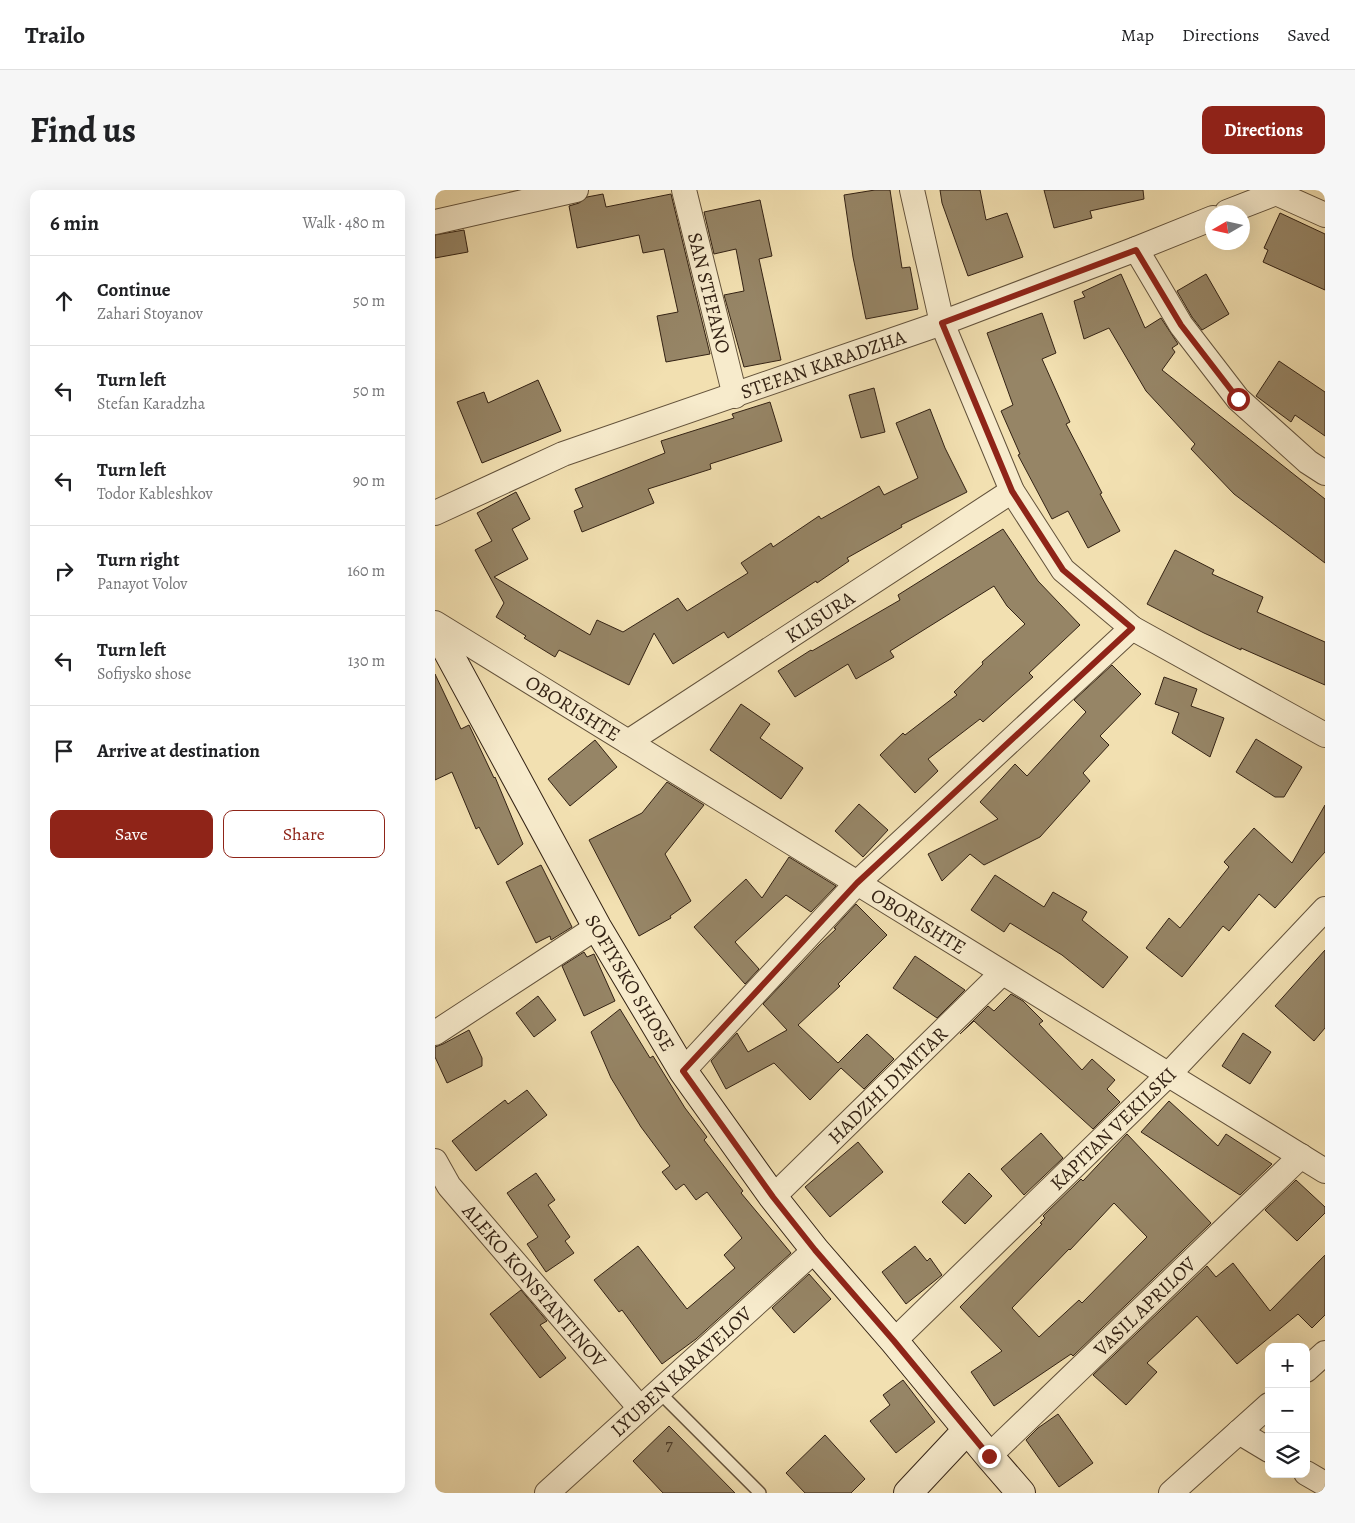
<!DOCTYPE html>
<meta charset="utf-8">
<style>
:root{--surface:#fff;--page:#f6f6f6;--text:#202124;--muted:#757577;--line:#e0e0e0;--accent:#8f2418}
body{margin:0;font-family:Alegreya,serif;background:var(--page);color:var(--text)}
.controls{position:absolute;right:15px;bottom:15px;display:grid;overflow:hidden;border-radius:10px;box-shadow:0 5px 20px #0002}
.controls button{width:45px;height:45px;display:grid;place-items:center;padding:0;border:0;border-bottom:1px solid var(--line);background:var(--surface);color:var(--text);font:25px sans-serif}
.compass{position:absolute;left:770px;top:15px;width:45px;height:45px;border-radius:50%;background:var(--surface);box-shadow:0 5px 20px #0002;rotate:261deg}
.stop{position:absolute;width:15px;height:15px;margin:-11px;border:4px solid #8f2418;border-radius:50%;background:#fff}
.stop.end{background:#8f2418;border-color:#fff;box-shadow:0 1px 5px #0008}
.list{margin:0;padding:0;list-style:none}
h2{display:flex;justify-content:space-between;align-items:center;height:65px;margin:0;padding:0 20px;font-size:21px}
h2 small{font-size:16px;font-weight:400;color:var(--muted)}
.list li{display:grid;grid-template-columns:32px 1fr auto;gap:15px;align-items:center;box-sizing:border-box;height:90px;padding:0 20px;border-top:1px solid var(--line)}
.list b{display:block;font-size:19px;white-space:nowrap}
.list p{margin:0;font-size:16px;white-space:nowrap;color:var(--muted)}
.list em{font-size:16px;font-style:normal;color:var(--muted)}
.actions{display:flex;gap:10px;padding:15px 20px}
.actions a{flex:1;padding:11px 0;border:1px solid var(--accent);border-radius:10px;text-align:center;font-size:18px;color:var(--accent)}
.actions .main{background:var(--accent);color:#fff}
.icon{flex:none;width:28px;height:28px;fill:none;stroke:currentColor;stroke-width:2;stroke-linecap:round;stroke-linejoin:round}
.map{position:relative;flex:none;width:890px;height:1303px;overflow:hidden;border-radius:10px}
header{display:flex;align-items:center;gap:30px;box-sizing:border-box;height:70px;padding:0 25px;background:var(--surface);border-bottom:1px solid var(--line)}
header strong{font-size:24px}
nav{display:flex;gap:28px;margin-inline-start:auto;font-size:18px}
.intro{display:flex;align-items:center;justify-content:space-between;box-sizing:border-box;height:120px;padding:0 30px}
h1{margin:0;font-size:35px}
.button{padding:12px 22px;border-radius:10px;background:var(--accent);color:#fff;font-size:18px;font-weight:700}
main{display:flex;gap:30px;padding:0 30px}
aside{flex:1;background:var(--surface);border-radius:10px;box-shadow:0 5px 20px #0002}
.map>svg:first-child{display:block}
.building{fill:#968566;stroke:#332214;fill-rule:evenodd}
.lines{fill:none;stroke-linecap:round;stroke-linejoin:round}
.service-casing{stroke:#63523b;stroke-width:14}
.minor-casing{stroke:#63523b;stroke-width:26}
.secondary-casing{stroke:#332214;stroke-width:30}
.service{stroke:#f7ebcc;stroke-width:11}
.minor{stroke:#f7ebcc;stroke-width:24}
.secondary{stroke:#f7ebcc;stroke-width:28}
.route{stroke:#8f2418;stroke-width:6}
.labels{text-anchor:middle;dominant-baseline:central;stroke-width:4.5;stroke-linejoin:round;paint-order:stroke}
.number-label{font-size:18px;fill:#4c3b28}
.street-label{font-size:20px;fill:#332214;stroke:#f7ebcc}
</style>
<header>
<strong>Trailo</strong>
<nav><a>Map</a><a>Directions</a><a>Saved</a></nav>
</header>
<div class="intro"><h1>Find us</h1><a class="button">Directions</a></div>
<main>
<aside>
<h2>6 min<small>Walk · 480 m</small></h2>
<ul class="list">
<li><svg class="icon" aria-label="ahead" viewBox="0 0 24 24"><path d="M12 20V5M6 11l6-6 6 6"/></svg><div><b>Continue</b><p>Zahari Stoyanov</p></div><em>50 m</em></li>
<li><svg class="icon" aria-label="left" viewBox="0 0 24 24"><path d="M17 20v-9H6M10 6l-5 5 5 5"/></svg><div><b>Turn left</b><p>Stefan Karadzha</p></div><em>50 m</em></li>
<li><svg class="icon" aria-label="left" viewBox="0 0 24 24"><path d="M17 20v-9H6M10 6l-5 5 5 5"/></svg><div><b>Turn left</b><p>Todor Kableshkov</p></div><em>90 m</em></li>
<li><svg class="icon" aria-label="right" viewBox="0 0 24 24"><path d="M7 20v-9h11M14 6l5 5-5 5"/></svg><div><b>Turn right</b><p>Panayot Volov</p></div><em>160 m</em></li>
<li><svg class="icon" aria-label="left" viewBox="0 0 24 24"><path d="M17 20v-9H6M10 6l-5 5 5 5"/></svg><div><b>Turn left</b><p>Sofiysko shose</p></div><em>130 m</em></li>
<li><svg class="icon" aria-label="arrive" viewBox="0 0 24 24"><path d="M6 21V4h12l-3 4 3 4H6"/></svg><div><b>Arrive at destination</b></div></li>
</ul>
<div class="actions"><a class="main">Save</a><a>Share</a></div>
</aside>
<div class="map">
<svg width="890" height="1303" viewBox="0 0 890 1303">
<rect width="100%" height="100%" fill="#f2e0b1"/>
<filter id="stains"><feTurbulence type="fractalNoise" baseFrequency=".004" numOctaves="4"/><feColorMatrix values="0 0 0 0 .2 0 0 0 0 .09 0 0 0 0 .02 0 0 0 .5 -.17"/></filter>
<radialGradient id="worn" r=".72"><stop offset=".6" stop-color="#630" stop-opacity="0"/><stop offset="1" stop-color="#630" stop-opacity=".3"/></radialGradient>
<!-- building -->
<path class="building" d="M440 0H455L467 78 475 77 483 119 431 129 418 67 409 5Z
M505 0H545L551 30 572 23 588 67 533 86 507 13Z
M609 0H708L709 9 655 21 657 28 619 38Z
M168 4 171 17 236 4 275 164 231 172 222 126 243 122 229 59 208 63 204 45 142 58 134 16 144 13 152 7Z
M325 10 337 66 324 69 346 170 309 177 289 105 309 101 301 59 279 64 269 22Z
M845 23 890 44V100L828 72 833 60 829 58Z
M29 40 33 62 0 68V45Z
M686 84 710 138 726 128 743 154 737 158 740 162 727 180 890 309V373L799 304 756 259 760 254 711 201 674 138 649 149 639 111 650 107 647 102Z
M771 84 794 124 767 140 757 127 742 101Z
M607 123 621 163 607 169 635 232 631 234 667 303 665 304 685 341 653 358 633 321 617 329 583 265 585 264 566 221 578 215 552 143Z
M844 171 890 202V246L860 225 856 232 821 206Z
M103 190 126 241 47 273 22 212 49 202 53 213Z
M439 198 450 242 426 248 414 205Z
M335 212 347 251 275 274 276 279 213 299 219 313 147 342 139 321 148 317 140 299 230 263 226 251 299 228 297 224Z
M495 219 510 258 532 302 466 335 467 337 412 368 414 371 382 393 381 391 293 448 289 442 238 474 219 443 194 495 124 460 120 467 89 448 91 446 61 427 69 413 40 360 57 351 42 323 81 302 95 329 77 339 93 369 59 387 155 445 162 430 188 442 243 408 252 421 313 383 306 373 336 353 338 357 384 326 386 329 444 296 449 305 483 288 461 233Z
M568 339 603 391 645 435 594 483 598 487 548 532 545 529 493 569 503 581 480 603 445 565 468 543 470 545 522 505 519 502 548 474 547 472 590 434 572 416 559 396 455 461 459 467 421 489 413 474 360 507 343 481 376 460 377 461 465 410 463 405Z
M740 360 779 380 777 384 828 407 822 422 890 452V495L806 458V460L769 443 712 414Z
M677 475 706 504 665 546 674 555 648 583 655 591 605 647 549 675 535 664 507 691 493 664 563 629 545 612 580 574 592 586 651 522 639 510Z
M0 484 26 539 34 535 59 588 60 587 88 654 63 675 44 637 41 639 17 582 0 590Z
M729 487 762 499 756 516 789 528 775 567 737 543 744 523 720 514Z
M306 514 335 534 325 548 368 578 346 609 275 560Z
M821 549 867 577 849 607H840L801 582Z
M160 550 182 577 135 616 113 589Z
M232 592 269 615 230 664 256 711 235 726 236 728 204 746 154 650 207 623Z
M424 614 453 640 428 667 400 641Z
M890 615V662L840 718 824 704 794 741 788 736 747 787 711 758 734 728 745 738 794 677 789 672 819 638 857 673Z
M354 667 401 696 376 722 351 705 300 752 324 779 310 794 259 737 311 689 327 708Z
M106 675 137 737 116 750 115 746 101 753 71 692Z
M560 685 609 717 618 702 652 722 647 730 693 767 668 798 627 765 575 733 569 742 536 720Z
M421 714 452 745 403 794 405 796 363 835 403 873 432 844 459 869 429 899 406 878 375 910 339 873 291 899 276 871 302 843 313 862 352 840 328 814 384 755 401 739 399 738Z
M890 760V838L879 851 840 816Z
M149 762 152 767 159 764 180 811 149 826 127 776Z
M480 766 530 800 502 828 458 798Z
M576 804 588 811 608 831 604 834 647 880 657 869 680 890 672 899 685 912 658 939 539 831 525 844 553 816 559 821Z
M103 806 121 830 99 847 81 823Z
M185 819 215 868 218 866 250 918 272 947 269 950 308 1001 306 1003 356 1063 261 1149 227 1174 187 1120 184 1122 159 1090 203 1056 252 1119 300 1078 289 1065 307 1048 272 1002 261 1010 249 994 241 1000 227 982 235 976 206 937 176 888 156 842Z
M34 840 47 868V876L12 893 0 867V857L8 854Z
M808 843 836 862 815 894 787 876Z
M92 900 112 925 41 981 17 951 70 910 73 914Z
M734 911 783 956 791 944 837 974 805 1005 706 942Z
M606 943 628 968 589 1005 566 979Z
M692 944 776 1033 638 1166 636 1164 559 1216 536 1182 567 1161 525 1117 607 1034 605 1033 610 1028 608 1026 646 989 648 991ZM679 1013 712 1047 647 1113 644 1110 604 1147 577 1118 634 1059 635 1060Z
M423 952 448 982 395 1027 370 997Z
M101 983 120 1010 113 1015 135 1047 130 1051 139 1063 111 1082 92 1054 103 1047 72 1003Z
M534 983 557 1006 530 1034 507 1012Z
M861 990 890 1017V1023L862 1051 830 1020Z
M480 1056 492 1071 495 1068 507 1085 471 1114 447 1082Z
M890 1065V1125L877 1138 863 1124 802 1174 762 1126 712 1173 722 1182 691 1215 658 1185 772 1076 781 1087 798 1073 835 1121Z
M374 1084 396 1109 359 1143 337 1118Z
M86 1100 112 1131 105 1135 131 1168 105 1188 55 1124Z
M468 1190 500 1232 461 1263 435 1231 455 1215 448 1205Z
M623 1224 658 1273 624 1297 591 1250 603 1238Z
M234 1236 300 1303H228L198 1271Z
M390 1245 430 1289 416 1303H370L351 1283Z"/>
<g class="lines">
<defs>
<path id="service" d="M223 1201 325 1303"/>
<g id="minor">
<path id="s1" d="M249 0 300 206"/>
<path d="M477 0 507 133 577 301 628 380 697 438 890 545"/>
<path d="M841 3 890 25"/>
<path d="M792 22 841 3"/>
<path d="M0 32 141 0"/>
<path d="M701 59 746 135 803 209 873 272 890 283"/>
<path id="s2" d="M0 323 128 264 507 133 701 59 778 28"/>
<path id="s3" d="M0 433 890 981"/>
<path id="s4" d="M193 552 577 301"/>
<path d="M0 843 162 737"/>
<path d="M248 881 422 693 697 438"/>
<path id="s5" d="M0 971 14 996 205 1218"/>
<path id="s6" d="M338 1007 567 783"/>
<path id="s7" d="M459 1151 733 885 890 719"/>
<path d="M871 1180 890 1163"/>
<path d="M804 1242 834 1260"/>
<path id="s8" d="M554 1266 866 966"/>
<path d="M871 1283 890 1294"/>
<path id="s9" d="M112 1303 380 1060"/>
<path d="M736 1303 834 1215"/>
</g>
<g id="secondary">
<path id="s10" d="M0 438 162 737 248 881 338 1007 380 1060 459 1151 554 1266 586 1303"/>
<path d="M473 1303 532 1240"/>
</g>
</defs>
<!-- service casing -->
<use href="#service" class="service-casing"/>
<!-- minor casing -->
<use href="#minor" class="minor-casing"/>
<!-- secondary casing -->
<use href="#secondary" class="secondary-casing"/>
<!-- service -->
<use href="#service" class="service"/>
<!-- minor -->
<use href="#minor" class="minor"/>
<!-- secondary -->
<use href="#secondary" class="secondary"/>
</g>
<g class="lines">
<!-- route -->
<path class="route" d="M554 1266 459 1151 380 1060 338 1007 248 881 422 693 697 438 628 380 577 301 507 133 701 60 746 135 803 209"/>
</g>
<g class="labels">
<!-- number labels -->
<g class="number-label">
<text x="234" y="1254">7</text>
</g>
<!-- street labels -->
<g class="street-label">
<text stroke="none"><textPath href="#s1" startOffset="106">SAN STEFANO</textPath></text>
<text stroke="none"><textPath href="#s2" startOffset="416">STEFAN KARADZHA</textPath></text>
<text stroke="none"><textPath href="#s4" startOffset="229">KLISURA</textPath></text>
<text stroke="none"><textPath href="#s3" startOffset="162">OBORISHTE</textPath></text>
<text stroke="none"><textPath href="#s3" startOffset="568">OBORISHTE</textPath></text>
<text stroke="none"><textPath href="#s10" startOffset="405">SOFIYSKO SHOSE</textPath></text>
<text stroke="none"><textPath href="#s6" startOffset="160">HADZHI DIMITAR</textPath></text>
<text stroke="none"><textPath href="#s7" startOffset="305">KAPITAN VEKILSKI</textPath></text>
<text stroke="none"><textPath href="#s5" startOffset="160">ALEKO KONSTANTINOV</textPath></text>
<text stroke="none"><textPath href="#s8" startOffset="216">VASIL APRILOV</textPath></text>
<text stroke="none"><textPath href="#s9" startOffset="181">LYUBEN KARAVELOV</textPath></text>
</g>
</g>
<rect width="100%" height="100%" filter="url(#stains)"/>
<rect width="100%" height="100%" fill="url(#worn)"/>
</svg>
<div class="controls">
<button>+</button>
<button>−</button>
<button><svg class="icon" aria-label="layers" viewBox="0 0 24 24"><path d="M12 4l9 5-9 5-9-5zM3 14l9 5 9-5"/></svg></button>
</div>
<svg class="compass" viewBox="-18 -18 36 36"><path d="M0-13l5 13h-10z" fill="#e53935"/><path d="M0 13l5-13h-10z" fill="#757577"/></svg>
<div class="stop" style="left:803px;top:209px"></div>
<div class="stop end" style="left:554px;top:1266px"></div>
</div>
</main>
